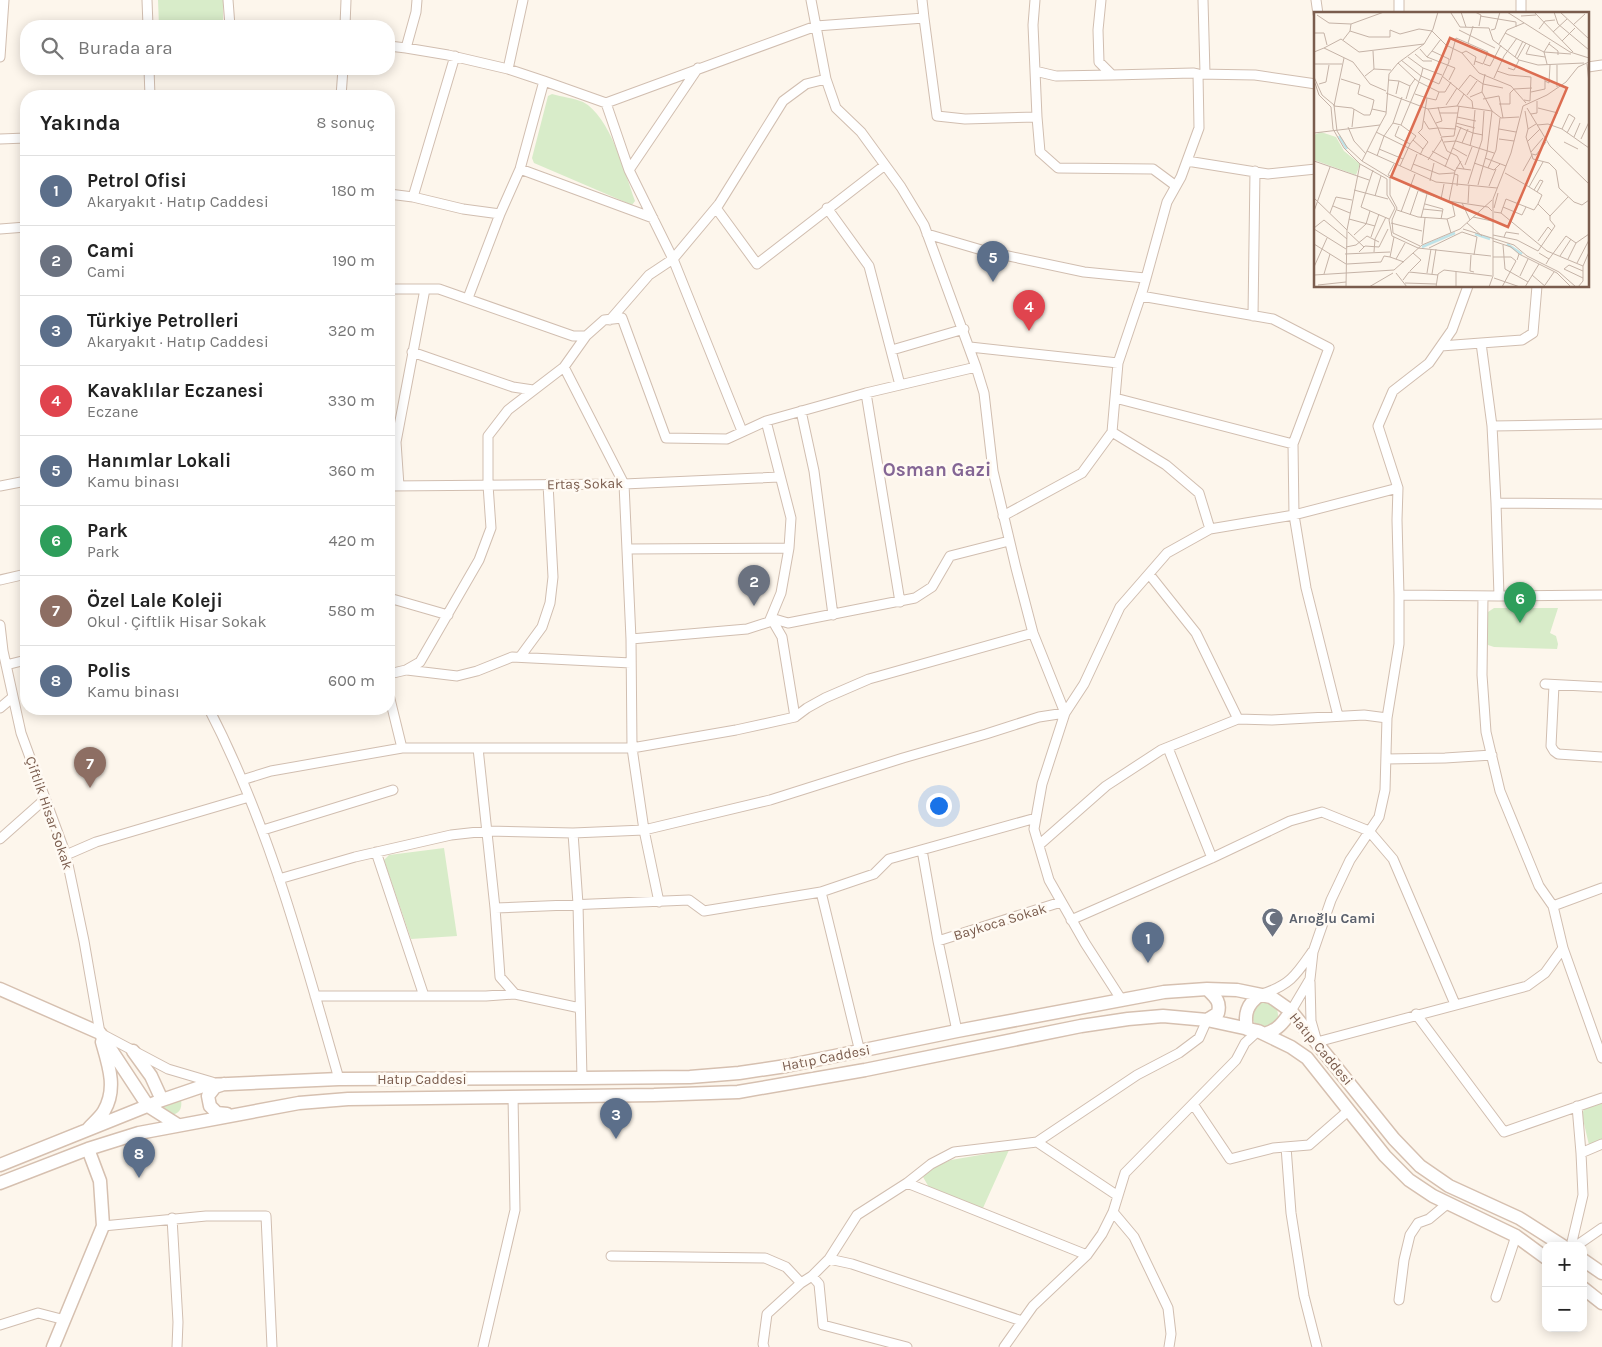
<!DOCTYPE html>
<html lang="tr">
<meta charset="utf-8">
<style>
:root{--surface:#fff;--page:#f6f6f6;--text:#222;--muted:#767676;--line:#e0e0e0;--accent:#e76f51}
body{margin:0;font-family:Karla,sans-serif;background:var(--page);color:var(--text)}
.controls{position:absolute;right:15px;bottom:15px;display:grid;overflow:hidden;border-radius:10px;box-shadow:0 2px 12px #0003}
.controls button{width:45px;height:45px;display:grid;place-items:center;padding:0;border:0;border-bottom:1px solid var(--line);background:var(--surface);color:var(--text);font:25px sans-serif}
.you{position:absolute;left:938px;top:805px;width:18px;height:18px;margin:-12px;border:4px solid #fff;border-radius:50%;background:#1a73e8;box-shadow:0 0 0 8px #1a73e833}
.badge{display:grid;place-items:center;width:32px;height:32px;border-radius:50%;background:var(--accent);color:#fff;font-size:16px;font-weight:700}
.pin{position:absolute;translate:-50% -41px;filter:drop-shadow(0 1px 2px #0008)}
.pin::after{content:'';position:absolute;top:26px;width:18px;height:15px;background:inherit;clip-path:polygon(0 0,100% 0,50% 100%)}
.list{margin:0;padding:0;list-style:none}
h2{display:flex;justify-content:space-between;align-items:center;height:65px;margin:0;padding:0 20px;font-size:21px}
h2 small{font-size:16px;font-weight:400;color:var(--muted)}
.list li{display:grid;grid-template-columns:32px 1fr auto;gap:15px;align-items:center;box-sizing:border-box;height:70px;padding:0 20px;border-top:1px solid var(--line)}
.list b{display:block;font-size:19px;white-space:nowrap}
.list p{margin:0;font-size:16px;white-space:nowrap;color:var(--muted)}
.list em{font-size:16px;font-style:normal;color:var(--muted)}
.icon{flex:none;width:28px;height:28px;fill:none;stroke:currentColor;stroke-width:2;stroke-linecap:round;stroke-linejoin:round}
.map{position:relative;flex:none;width:1602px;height:1347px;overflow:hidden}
.search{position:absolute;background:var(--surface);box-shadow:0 2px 12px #0003;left:20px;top:20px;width:375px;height:55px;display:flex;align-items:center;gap:12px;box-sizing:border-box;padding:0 18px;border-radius:20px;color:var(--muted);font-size:19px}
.panel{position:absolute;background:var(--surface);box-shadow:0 2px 12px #0003;left:20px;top:90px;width:375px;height:625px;border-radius:20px}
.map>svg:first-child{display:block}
.green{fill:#d8ecc9}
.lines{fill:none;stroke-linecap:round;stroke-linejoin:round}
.street-casing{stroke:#d1beb0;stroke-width:11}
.secondary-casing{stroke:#d6c0b0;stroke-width:15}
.street{stroke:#fff;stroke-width:9}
.secondary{stroke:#fff;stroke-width:12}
.labels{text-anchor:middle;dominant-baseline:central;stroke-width:5;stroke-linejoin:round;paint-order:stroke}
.street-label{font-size:14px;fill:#7a5c4d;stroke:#fffaf3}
.worship-label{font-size:14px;font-weight:bold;fill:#5b616d;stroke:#fffaf3;text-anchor:start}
.district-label{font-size:19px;font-weight:bold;fill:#846695;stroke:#fffaf3}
.inset-river{fill:none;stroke:#bfe3e8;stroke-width:2.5}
.inset-road{fill:none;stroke:#c5b3a7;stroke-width:1}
.view{fill:#dc6d51;fill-opacity:0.15;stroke:#dc6d51;stroke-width:2.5}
.inset-edge{fill:none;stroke:#7a5c4d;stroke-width:2.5}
</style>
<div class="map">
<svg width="1602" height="1347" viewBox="0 0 1602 1347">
<rect width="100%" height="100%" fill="#fdf6ec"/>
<!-- green -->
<path class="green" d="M158 0H223V26H159Z
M552 94C562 97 574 98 583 102 610 116 625 173 635 201L632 205 534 163 532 158 548 96Z
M1494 608H1558L1550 633 1556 636 1558 644 1557 649 1494 647 1488 645 1486 640 1488 612Z
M444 848 457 936 411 939 384 860 389 855Z
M1252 1015a13 13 0 1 1 26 0a13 13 0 1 1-26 0Z
M181 1100C183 1112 176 1116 164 1115L158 1102Z
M1602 1102V1139L1589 1145 1582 1115 1584 1109Z
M1009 1150 983 1208 930 1189 923 1177 934 1167 951 1160Z"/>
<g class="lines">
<defs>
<path id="street" d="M147 0 148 26
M228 0 230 26
M417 0 416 12 406 48 448 55 508 69 523 0
M811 0 826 79 836 108 861 132 901 187 924 225 976 367 984 393 993 471 1016 568 1033 633 1065 713 1042 784 1034 829 1049 880 1085 943 1121 999
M1101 0 1098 30 1099 62 1112 75 1193 73 1198 74 1255 75 1316 84
M1203 0 1205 73
M1316 0 1318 14
M1399 14V0
M1521 14V0
M924 18 937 116 965 119 1037 117 1033 25 1035 0
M345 26 346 0
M389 46 406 48
M0 57 4 0
M1588 67 1602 65
M698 68 629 170 673 259 719 204 783 101 806 84 826 79
M149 69 150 96
M1035 71 1056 76 1112 75
M544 81 606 103 816 26 924 18 922 0
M341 96 343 69
M606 103 629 170
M1037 117 1040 152 1058 168 1153 169 1176 186
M0 139 26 138
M1187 161 1268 174 1316 169
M520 169 653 218
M389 194 413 197 455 56
M413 197 463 209 500 214 520 169 544 81 508 69
M716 208 757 264 885 165
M827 208 869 266 900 385
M0 229 26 227
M927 234 985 251 1084 272 1145 278
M389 289H439L573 336H586
M1141 296 1273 319 1329 348 1293 444 1294 515 1210 529
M468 298 500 214
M1253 316 1255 171
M610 320 649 275 673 259 742 431
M1481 343 1522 340 1533 333 1537 286
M1441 346 1481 343 1492 426 1602 424
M970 347 1118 363 1143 289 1167 202 1181 177 1199 128 1198 74
M892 350 964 329
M412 352 513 387 533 390
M564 367 624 484 631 639 632 748 644 830 659 902
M866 393 900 602
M1115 398 1293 444
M801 411 814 471 833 615
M1492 426 1496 503 1602 504
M0 486 26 481
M389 486 624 484 780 477
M399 486 396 442 425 289
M1496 503 1499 596
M1003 516 1082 473 1112 432 1118 363
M627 549 789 548
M0 580 26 574
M1399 595 1499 596 1602 595
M389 598 448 615
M771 618 788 623 915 598 932 587 950 556 1009 541
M771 618 782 637 795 717
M0 625 3 651 21 733 66 855 84 941 100 1033 168 1069 212 1082
M631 639 747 629 769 622 781 593 789 548 791 518 766 421
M520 657 542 627 550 603 553 577 548 484
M6 665 26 660
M407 670 457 676 477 671 512 657 631 663
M389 674 406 670 420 662 479 560 491 528 488 485V436L508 410 564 367 586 336 604 320 622 318 666 438 727 439 766 421 866 393 976 367
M1545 684 1602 687
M1554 685 1551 746 1554 751 1558 754 1602 757
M389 695 402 748
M0 708 13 697
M209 709C269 825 303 953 339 1079
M1338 716 1306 588 1294 515 1398 488
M1238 719 1272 720 1364 715 1387 718
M478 748 495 908 500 977 515 994 580 1008
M1168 748 1212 858 1290 821 1322 812 1369 831 1393 859 1455 1004
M1386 759 1445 758 1492 755
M242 780 271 771 402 748H632L736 730 795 717 807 708 825 698 869 679 1033 633
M263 830 393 790
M573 833 578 904 582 1078
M0 839 45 799
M1039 845 1106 786 1161 750 1238 719 1196 633 1149 574
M922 850 938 941 957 1031
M376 852 424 996
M66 855 96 842 249 797
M279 879 355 857 451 835 487 831 573 833 644 830 770 800 903 758 986 734 1039 717 1065 713 1084 684 1120 607 1167 553 1210 529 1199 493 1166 465 1112 432
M821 892 860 1052
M1553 906 1602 888
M495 908 689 900 704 911 821 892 874 874 889 859 1036 818
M1071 920 1212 858
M938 941 1061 902
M1563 948 1602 1058
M1310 982 1311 1021 1317 1042 1527 986 1545 973 1563 948 1553 906 1539 886 1500 791 1486 732 1482 675 1483 596
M1262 994C1290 985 1296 975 1312 952
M315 996H486L515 994
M1291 1011 1310 979 1313 952 1331 900 1350 860 1379 817 1385 790 1387 718 1399 644V595L1397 520 1398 488 1378 426 1393 391 1429 363 1452 330 1468 286
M1416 1014 1504 1132 1602 1098
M1193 1104 1230 1159 1273 1148 1309 1145 1348 1111
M1577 1106 1581 1153 1602 1144
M1037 1142 1137 1075 1179 1053 1199 1038 1207 1020
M1286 1147 1291 1213 1304 1296 1317 1347
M907 1183 1087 1255
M1113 1212 1134 1237 1168 1308 1171 1334 1169 1347
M172 1218 178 1322 177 1347
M103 1226 206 1216H266L272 1347
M1571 1246 1583 1195 1581 1153
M1576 1246 1602 1228
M611 1256 765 1258 786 1267 801 1283
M829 1259 852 1264 1022 1321
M812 1276 819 1284 823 1325 907 1347
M1496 1297 1516 1236
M1399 1300 1404 1260 1410 1235 1418 1223 1429 1219 1447 1204
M0 1325 38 1313 65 1320
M483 1347 515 1210 513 1096
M764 1347 763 1344 767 1314 801 1283 812 1276 829 1259 857 1215 907 1183 931 1164 954 1152 1037 1142 1118 1196
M1004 1347 1033 1306 1087 1255 1102 1234 1113 1212 1125 1173 1236 1060 1245 1043 1258 1031"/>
<path id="secondary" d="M0 989 100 1033 148 1106 178 1125
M1207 1020 1218 1013C1221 1001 1215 997 1207 989
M1247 1029C1244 1014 1247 1004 1260 995
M1264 1034C1277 1031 1284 1022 1291 1011
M133 1051 151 1076 162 1100
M224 1084 215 1087 208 1096 210 1106 217 1113 227 1114
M88 1129C93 1123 100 1118 104 1111 117 1089 109 1066 102 1042
M0 1165 162 1100 206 1085 339 1079 582 1078 690 1077 739 1073 786 1066 957 1031 1164 992 1207 989 1237 990 1271 997 1291 1011 1394 1139 1420 1166 1449 1186 1519 1218 1563 1246
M0 1183 88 1149 139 1133 299 1103 348 1099 654 1095 738 1092 865 1070 1081 1026 1128 1019 1163 1016 1207 1020 1258 1031 1291 1047 1307 1058 1385 1156 1409 1180 1433 1196 1516 1236 1546 1258
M1583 1260 1602 1273
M1583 1288 1602 1303
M53 1347 103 1226 100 1181 88 1149"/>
</defs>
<!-- street casing -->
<use href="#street" class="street-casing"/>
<!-- secondary casing -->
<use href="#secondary" class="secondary-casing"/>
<!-- street -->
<use href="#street" class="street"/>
<!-- secondary -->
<use href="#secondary" class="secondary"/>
</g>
<!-- icons -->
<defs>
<symbol id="mosque-pin" viewBox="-11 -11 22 30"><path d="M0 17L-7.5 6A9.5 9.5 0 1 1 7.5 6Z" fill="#6b7280" stroke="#fffaf3"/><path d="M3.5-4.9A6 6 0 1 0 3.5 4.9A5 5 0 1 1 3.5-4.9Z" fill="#fff"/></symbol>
</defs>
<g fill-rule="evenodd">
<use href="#mosque-pin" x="1260" y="906" width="25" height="34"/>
</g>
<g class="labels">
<!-- street labels -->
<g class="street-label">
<text transform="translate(585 484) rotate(-1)">Ertaş Sokak</text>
<text transform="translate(49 813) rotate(71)">Çiftlik Hisar Sokak</text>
<text transform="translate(1000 922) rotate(-17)">Baykoca Sokak</text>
<text transform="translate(1321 1049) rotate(50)">Hatıp Caddesi</text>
<text transform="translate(826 1058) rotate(-11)">Hatıp Caddesi</text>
<text x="422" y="1079">Hatıp Caddesi</text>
</g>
<!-- worship labels -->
<g class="worship-label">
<text x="1289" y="918">Arıoğlu Cami</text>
</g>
<!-- district labels -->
<g class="district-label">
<text x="937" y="470">Osman Gazi</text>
</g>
</g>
<!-- overview -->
<g transform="translate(1314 12)">
<rect width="275" height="275" fill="#fdf6ec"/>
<path d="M7 120 22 125 30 139 46 152 42 163 0 148V123Z" fill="#d8ecc9"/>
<path class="inset-river" d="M25 124 33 137M161 222 176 227M193 232 208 242M108 235 141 221"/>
<path class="inset-road" d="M147 0 152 15M161 0 167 3 165 14M193 0 256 40 275 46M220 0 259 40M240 0 244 12 275 38M246 0 275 27M137 1 146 15 175 16 179 28 205 48 224 53 270 51M3 3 15 11 37 12 36 19 29 28M166 4 202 10V15M207 4 222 3M37 12 70 0M259 13 271 2M225 17 231 9 241 8M145 18 181 36M177 18 181 17 186 0M36 19 55 25H76V18L86 22 105 17 118 19 132 33 148 41 165 61 197 74 212 91M239 20 253 7M0 21H10L13 33M191 21 230 40 257 42M248 29 261 16M154 31 159 14M185 32 193 18 210 11M235 32 244 39V43M216 33 212 42 231 45M10 36 27 27 45 40 110 32M106 37 113 45 118 39M59 39 60 57M0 40 10 36 39 50 56 72 72 79M148 41 152 39 162 45 161 49M101 42 109 49H118M94 45 109 56 107 64 125 72 135 50V47L118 39 127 27M113 45 141 56 135 68M201 45 209 29M30 46 20 94 38 96 50 103H56L58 97 72 100M203 47 212 31M87 48 107 64 105 69M136 48 142 26 174 40 169 52 161 49 160 53M84 51 101 67M0 52H28M170 52 176 54 187 33M233 52 230 40 236 30M273 52 275 71M243 53V75M109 56 128 63M194 56 200 58 205 48M183 59 195 63 217 65 216 89 210 88M171 62 169 72 189 76M51 64 60 57 77 58M128 64 150 82 143 94M0 65 8 83 20 93 23 119 33 135 48 149 76 166V183L83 196 78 208 79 221 106 234M180 66 190 44 203 26M27 67 46 73 44 82 60 88 58 97M0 68 5 83 17 95 19 117 30 136 46 152 73 167V183L81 196 75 208 78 224 104 236 177 244M74 68 85 69 82 82M85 69 96 74 92 87M231 69 235 71 236 53M105 70 125 80 122 88 113 86M5 72 12 70 15 53M145 77 156 63 169 72 168 80M125 80H131L137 70M217 80 231 77V66M72 81 114 97 143 94 178 99 187 106 205 105M101 82 113 86 108 117 104 121M150 82 158 89 159 97M153 83 163 69M156 85 168 80 178 99 173 140 164 173M169 87 185 84 189 106M185 92H196V81L200 77 218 76M132 93 143 76M145 94 140 124 127 125 133 139 143 144 150 157M213 96 236 134 275 172M224 96 244 101M161 98 159 121 169 123M211 99 214 117M126 101H144M217 102 223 101V89M143 105 162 109M110 109 115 117 124 116 114 97M79 111 88 85M122 111 128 109 124 95M142 111 161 116M222 112 214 117 212 125 219 147 235 151 242 158 245 176 260 190 268 193 275 188M223 113 234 112 248 117 275 136M85 114 81 124 96 132 102 124 87 113M142 114 159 121 156 134M34 115 40 129 52 142M38 115 40 97M185 117 202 120M248 117 255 102 261 106 253 121M62 120 141 159M0 121 66 113 72 102 75 62 84 51 110 32 119 17 124 0M105 121 114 130 109 137M127 124 124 116 142 117M260 125 266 111M185 127 200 129M267 127 275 110M99 128 109 137 106 143M130 130 142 129 180 141M213 130 226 117M250 130 264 137M148 131 154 117M139 136 153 144M65 137 89 147M53 139 122 170 183 176M118 139 134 148M217 140 229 126M218 142 222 143 232 130M63 144 70 124 79 111 87 113 105 70 101 67 96 74M171 146 192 154M114 148 128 127M0 149 55 168M48 149 66 113M160 151 180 158 186 152M80 152 74 163 108 180 134 189 174 195 178 199M99 152 125 162 140 161M151 153 158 135M86 154 96 132M131 155 147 115M142 156 157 158M174 156 182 138 186 106M59 158 47 195 75 207M97 158 103 142M209 159 218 143M191 161 212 173M140 162 144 163 143 174M116 169 120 151M154 172 168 128 170 99M175 174 182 157M215 175 229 150M40 178 74 187M220 178 226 168 229 169 223 180M61 184 67 164M0 186 33 218 32 275M127 187 130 172M135 189 141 159 147 149M148 191 156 208M154 191 155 173M204 191 212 173 228 183 224 192M111 192 129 197 127 207M19 194 36 201M189 195 208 203 212 195M180 196 184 181M109 197 128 199M83 198 104 205 133 207M0 199 16 155M87 200 101 162M180 200 187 201 233 239 269 254M16 201 22 185 38 188M96 203 104 179M236 204 254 185M159 205 178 209M107 206 113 182M35 207 61 214M77 211 108 219M153 211 168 224M0 216 10 208 33 227M0 217 32 237M149 217 200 233 213 244 245 260 262 275M33 218 46 152M34 220 50 235M148 220 163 225 160 243M137 221 133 207 141 204 138 190M40 223 52 212 56 199M179 223 203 228 224 239 241 214 236 208V204L224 192 220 198 192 187 187 201M57 225 65 202M80 225 76 245 90 250M190 225 192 220 205 222M179 229 197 235 205 242M224 229 234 215 238 219M262 231 275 222M0 232 32 252M108 232 111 206M189 233 191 257 214 270 211 275M32 235 42 233 53 224 65 230M115 236 148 220M45 240 51 234 65 235 74 217M60 240 61 227 72 205M225 241 235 247 232 252M31 242 76 240M157 243 156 259 160 260M246 244 257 227M179 245H197L202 249 188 275M82 247 91 231M235 247 252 224 262 231 254 247M203 248 205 242 225 252 214 270M263 251 275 228M33 252 67 250 70 244 76 245M225 252 243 261 257 275M0 255 13 226M80 258 108 233 146 217 178 188M96 259 107 248 99 241M82 261 93 275M113 261 117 237M10 262 16 242M118 262 122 237M0 263 80 258M218 263 232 275M206 264 214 247M180 266 206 275M269 266 250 257 255 253 269 259M89 268 95 260 124 263M91 271 122 272M4 273 32 270M231 273 240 260M55 275 79 261M122 275 124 262 130 258 178 264M142 275V259M175 275 179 264V187L197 141 209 94 233 83 252 70 264 55 275 50M264 275 269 269V254L275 240"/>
<path class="view" d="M136 26 253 76 194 215 77 165Z"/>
<rect width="275" height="275" class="inset-edge"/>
</g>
</svg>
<div class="controls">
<button>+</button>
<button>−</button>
</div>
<div class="you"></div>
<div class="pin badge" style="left:1148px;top:963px;background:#5c6f8a">1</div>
<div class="pin badge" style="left:754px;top:606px;background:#6b7280">2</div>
<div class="pin badge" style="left:616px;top:1139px;background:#5c6f8a">3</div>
<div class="pin badge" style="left:1029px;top:331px;background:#e0444e">4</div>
<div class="pin badge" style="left:993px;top:282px;background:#5c6f8a">5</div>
<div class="pin badge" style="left:1520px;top:623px;background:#2e9e5b">6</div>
<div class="pin badge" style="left:90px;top:788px;background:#8d6e63">7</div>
<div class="pin badge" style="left:139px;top:1178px;background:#5c6f8a">8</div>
<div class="search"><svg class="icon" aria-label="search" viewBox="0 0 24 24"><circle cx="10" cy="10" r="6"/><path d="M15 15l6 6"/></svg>Burada ara</div>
<section class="panel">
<h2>Yakında<small>8 sonuç</small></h2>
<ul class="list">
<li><span class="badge" style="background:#5c6f8a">1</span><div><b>Petrol Ofisi</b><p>Akaryakıt · Hatıp Caddesi</p></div><em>180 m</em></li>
<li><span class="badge" style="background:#6b7280">2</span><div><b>Cami</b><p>Cami</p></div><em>190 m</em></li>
<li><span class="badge" style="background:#5c6f8a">3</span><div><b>Türkiye Petrolleri</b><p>Akaryakıt · Hatıp Caddesi</p></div><em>320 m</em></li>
<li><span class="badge" style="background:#e0444e">4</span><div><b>Kavaklılar Eczanesi</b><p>Eczane</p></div><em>330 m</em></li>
<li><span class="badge" style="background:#5c6f8a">5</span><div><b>Hanımlar Lokali</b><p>Kamu binası</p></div><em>360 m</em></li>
<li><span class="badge" style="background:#2e9e5b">6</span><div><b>Park</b><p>Park</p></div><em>420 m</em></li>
<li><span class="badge" style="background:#8d6e63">7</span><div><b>Özel Lale Koleji</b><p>Okul · Çiftlik Hisar Sokak</p></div><em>580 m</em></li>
<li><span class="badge" style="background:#5c6f8a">8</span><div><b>Polis</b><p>Kamu binası</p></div><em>600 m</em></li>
</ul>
</section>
</div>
